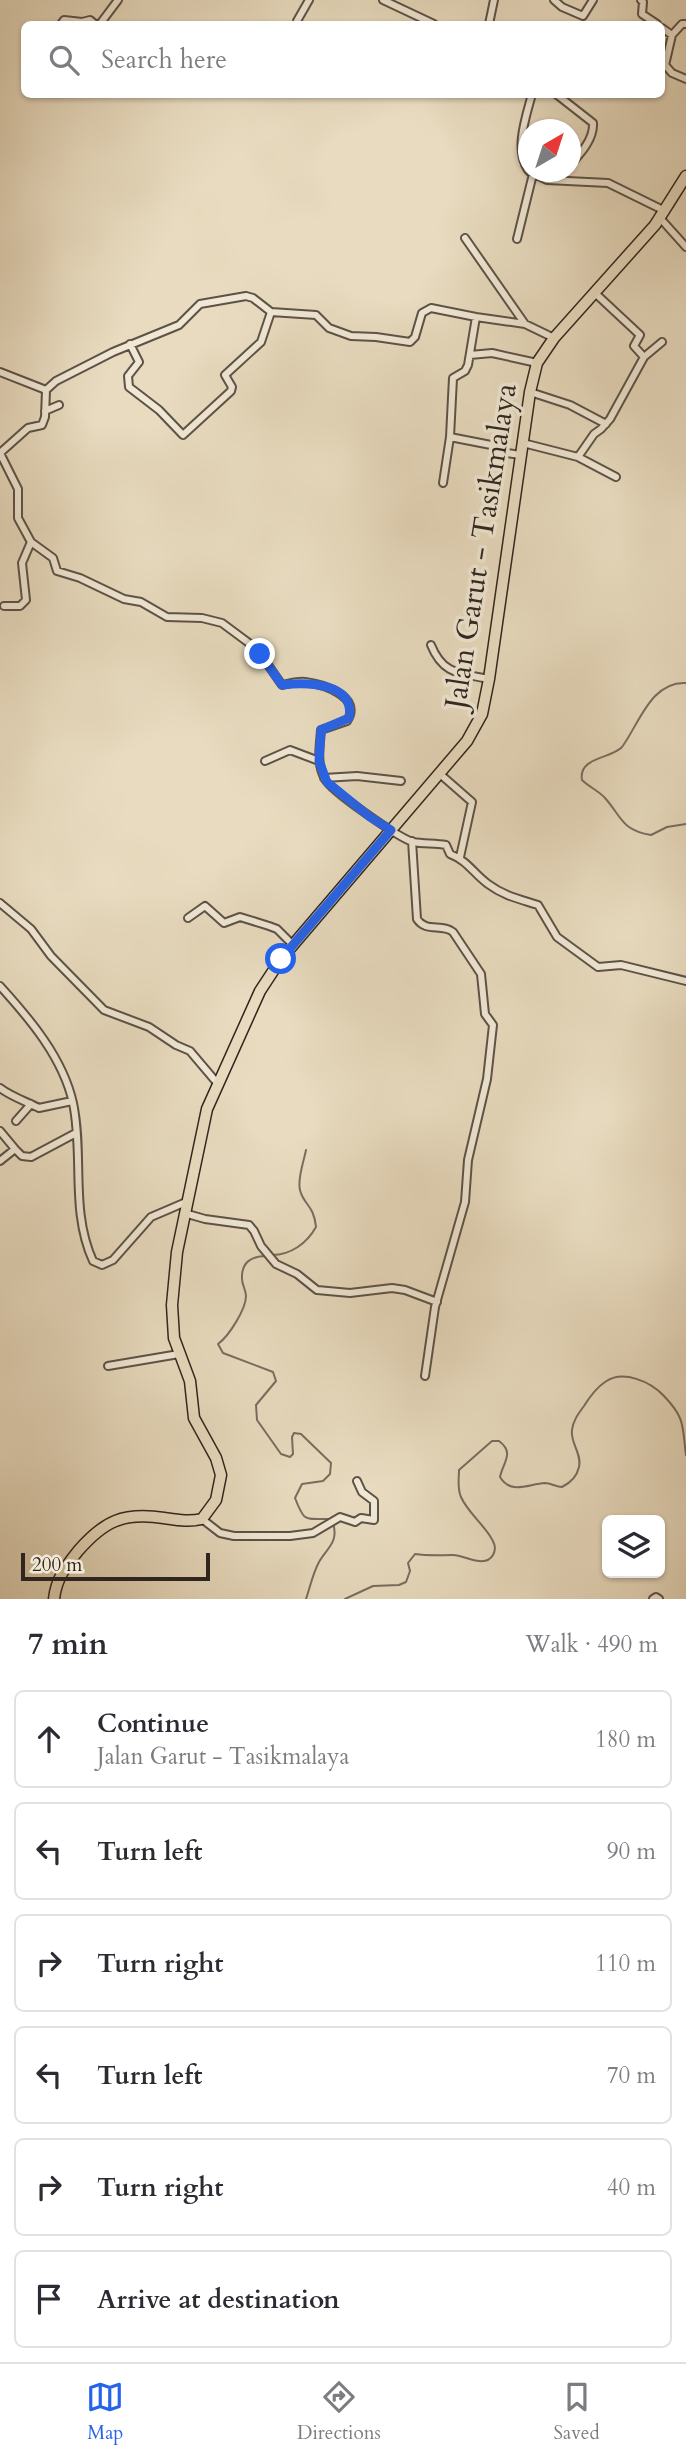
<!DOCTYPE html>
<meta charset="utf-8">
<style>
:root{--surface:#fff;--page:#f2f2f3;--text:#2b2b33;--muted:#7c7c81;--line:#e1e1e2;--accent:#2563eb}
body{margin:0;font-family:Cardo,serif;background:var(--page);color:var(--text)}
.controls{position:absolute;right:21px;bottom:21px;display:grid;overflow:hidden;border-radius:10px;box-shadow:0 2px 5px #0004}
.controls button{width:63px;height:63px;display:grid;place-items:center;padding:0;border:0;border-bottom:2px solid var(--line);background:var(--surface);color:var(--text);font:35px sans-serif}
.compass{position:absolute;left:518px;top:119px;width:63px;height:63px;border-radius:50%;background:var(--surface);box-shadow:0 2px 5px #0004;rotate:39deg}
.scale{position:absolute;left:21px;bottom:18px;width:189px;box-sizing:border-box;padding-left:7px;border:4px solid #30251f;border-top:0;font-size:19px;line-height:24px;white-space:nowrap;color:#30251f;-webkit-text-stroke:5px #f0e8d5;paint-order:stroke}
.stop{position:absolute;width:21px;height:21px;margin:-16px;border:5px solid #2563eb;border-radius:50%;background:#fff}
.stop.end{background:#2563eb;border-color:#fff;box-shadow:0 2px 7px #0008}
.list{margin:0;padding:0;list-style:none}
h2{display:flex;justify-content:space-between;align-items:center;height:91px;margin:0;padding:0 28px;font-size:30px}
h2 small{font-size:23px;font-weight:400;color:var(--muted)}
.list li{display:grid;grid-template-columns:46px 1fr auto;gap:21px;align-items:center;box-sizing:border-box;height:98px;margin:0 14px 14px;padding:0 14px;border:2px solid var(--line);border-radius:10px}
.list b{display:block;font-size:26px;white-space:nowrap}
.list p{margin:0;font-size:23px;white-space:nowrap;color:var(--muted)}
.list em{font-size:23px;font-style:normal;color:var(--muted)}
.icon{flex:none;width:38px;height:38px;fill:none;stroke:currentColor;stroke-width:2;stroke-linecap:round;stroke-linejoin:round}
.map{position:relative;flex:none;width:686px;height:1599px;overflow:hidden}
.search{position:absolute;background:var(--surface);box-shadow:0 2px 5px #0004;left:21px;right:21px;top:21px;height:77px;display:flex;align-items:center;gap:18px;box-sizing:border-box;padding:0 24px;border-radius:10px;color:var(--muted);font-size:26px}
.sheet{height:763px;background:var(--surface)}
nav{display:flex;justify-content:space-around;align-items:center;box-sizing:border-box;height:98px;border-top:2px solid var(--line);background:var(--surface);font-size:19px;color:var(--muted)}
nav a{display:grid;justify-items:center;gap:4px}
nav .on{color:var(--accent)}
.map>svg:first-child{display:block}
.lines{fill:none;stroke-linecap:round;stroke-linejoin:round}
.stream{stroke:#796d5f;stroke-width:2}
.minor-casing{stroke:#5e5247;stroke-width:10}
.primary-casing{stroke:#30251f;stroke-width:13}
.minor{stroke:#f0e8d5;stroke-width:6}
.primary{stroke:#e8dbbf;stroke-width:10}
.route{stroke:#2563eb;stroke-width:9}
.labels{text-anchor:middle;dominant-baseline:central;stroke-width:7;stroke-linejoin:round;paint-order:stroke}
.street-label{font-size:30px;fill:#30251f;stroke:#f0e8d5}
</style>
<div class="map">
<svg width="686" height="1599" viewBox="0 0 686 1599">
<rect width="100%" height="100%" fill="#e8dbbf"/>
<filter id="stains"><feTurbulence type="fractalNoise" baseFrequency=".00286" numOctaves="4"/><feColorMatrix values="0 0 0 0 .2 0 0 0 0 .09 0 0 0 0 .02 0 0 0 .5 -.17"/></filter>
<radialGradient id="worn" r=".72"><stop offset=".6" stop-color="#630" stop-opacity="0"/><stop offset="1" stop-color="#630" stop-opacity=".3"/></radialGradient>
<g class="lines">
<!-- stream -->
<path class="stream" d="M686 683C651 681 639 724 622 747 611 759 578 757 582 780 589 787 599 791 605 798 622 817 621 830 651 835L667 827 686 824
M272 1255C291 1255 307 1243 316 1227 314 1205 303 1204 300 1190 297 1179 304 1161 306 1150
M266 1256C252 1256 241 1262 242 1279 242 1285 246 1290 246 1296 246 1309 229 1336 218 1344L223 1353 273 1372 276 1381 256 1405 257 1420 281 1454 290 1457 293 1454 292 1437 294 1433 301 1434 331 1463 330 1474 323 1481 302 1484 295 1498C305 1524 305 1518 330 1519
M306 1599C310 1587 313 1573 319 1562 327 1548 339 1542 333 1523
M345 1599 373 1586 399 1585 406 1582 410 1571 408 1563 415 1554C429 1556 440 1555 453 1555 465 1555 485 1569 493 1555 497 1548 494 1542 490 1536 481 1522 467 1511 461 1497 457 1488 459 1479 459 1470L492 1441H499C515 1453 503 1462 500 1477 511 1495 528 1484 545 1483 551 1483 556 1487 562 1487 570 1483 577 1476 579 1467 582 1453 570 1443 572 1430 573 1421 578 1414 584 1406 589 1398 596 1388 605 1382 623 1369 651 1382 664 1396 686 1419 682 1426 686 1455"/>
<defs>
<path id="minor" d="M383 0 434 24
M554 0 562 7 583 16 593 0
M641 0 643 2 642 14 657 24
M297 21 309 0
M61 24 64 20 82 22 90 20 95 24
M100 24 118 0
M489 24 494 0
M662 28 672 35 682 24H686
M672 35 665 65 672 73 686 79
M556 94 593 123C594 139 581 153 570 165
M528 170C514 149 526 117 532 94
M530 172 547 180 608 183 665 211
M660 218 686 247
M465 238 525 324
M517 239 533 174
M130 344 139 362 128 376 129 387 159 410 183 435 231 391 232 387 225 375 261 342 271 312
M470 355 492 353 537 363
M644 357 662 342
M0 372 46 390 56 381 113 352 179 325 200 304 246 296 253 298 271 312 316 315 329 328 351 336 376 337 410 342 415 337 422 313 431 308 476 317 525 324 554 338
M530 392 570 405 606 424
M45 411 59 405
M450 437 491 445 501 452 520 455
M523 443 578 457 616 477
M578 457 594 434 601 429 610 419 644 357 634 346 640 335 595 293
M443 483 450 437 453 378 465 371 468 365 476 317
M31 542 53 558 57 571 80 578 124 599 141 602 167 617 202 618 222 623 257 649 282 685C289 684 297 681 305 682 322 684 363 696 347 721L321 730C320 746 316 763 325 779 331 791 399 838 413 842 424 844 435 843 446 845L450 854C468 861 473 873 488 884 504 896 519 899 538 905L557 937 598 967 621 965 686 981
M4 606H20L26 600 22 563 31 542 18 518V489L0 453 28 428 42 425 45 417 46 390
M431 645C443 675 460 673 489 679
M265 761 290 750 319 761
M440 774 472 802 460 857
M324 778 357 776 401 781
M412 841 417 919C426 933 442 923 453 932L481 974 485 1014 493 1025 487 1079 468 1160 465 1202 435 1307 425 1376
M0 903 31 929 51 956 104 1010 149 1027 176 1045 190 1051 218 1084
M188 918 205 906 224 923 240 917 269 926 277 929 293 945
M0 986C30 1019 63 1058 73 1103 84 1155 70 1211 93 1261L102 1265 113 1260 151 1217 186 1202
M0 1088C12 1097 25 1101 39 1108L72 1101
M16 1121 31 1104
M0 1131 15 1149
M0 1161 15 1149 22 1156 31 1157 76 1133
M184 1213 205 1219 249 1225 254 1231 261 1246 276 1264 297 1274 317 1290 350 1293 392 1288 405 1290 437 1302
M108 1366 179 1354
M202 1519 220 1533 234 1536H290L313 1533 340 1517 355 1522 361 1518 374 1520V1501L362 1492 357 1481
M653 1599 656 1597 659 1599"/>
<path id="primary" d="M54 1599C56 1579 66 1566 78 1551 104 1521 123 1512 164 1518 178 1520 189 1522 202 1519L216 1500 221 1475 216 1458 194 1418 190 1381 174 1338 172 1305 177 1252 207 1109 260 991 281 959 467 741 482 714 489 679 530 392 537 363 554 338 655 225 686 176"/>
</defs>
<!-- minor casing -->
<use href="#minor" class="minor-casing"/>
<!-- primary casing -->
<use href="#primary" class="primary-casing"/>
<!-- minor -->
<use href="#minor" class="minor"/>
<!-- primary -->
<use href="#primary" class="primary"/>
</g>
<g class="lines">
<!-- route -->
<path class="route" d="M260 654 282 685C305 682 356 682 349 718L321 730 319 761 327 782 370 817 391 830 281 959"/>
</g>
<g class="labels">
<!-- street labels -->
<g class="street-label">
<text transform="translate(481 546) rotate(-81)">Jalan Garut - Tasikmalaya</text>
</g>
</g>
<rect width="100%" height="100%" filter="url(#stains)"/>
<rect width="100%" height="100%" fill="url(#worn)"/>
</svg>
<div class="controls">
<button><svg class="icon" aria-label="layers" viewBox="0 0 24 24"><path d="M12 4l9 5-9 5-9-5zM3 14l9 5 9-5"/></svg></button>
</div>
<svg class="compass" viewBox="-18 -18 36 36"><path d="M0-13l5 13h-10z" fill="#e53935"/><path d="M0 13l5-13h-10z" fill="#7c7c81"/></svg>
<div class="scale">200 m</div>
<div class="stop" style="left:281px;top:959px"></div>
<div class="stop end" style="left:260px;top:654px"></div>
<div class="search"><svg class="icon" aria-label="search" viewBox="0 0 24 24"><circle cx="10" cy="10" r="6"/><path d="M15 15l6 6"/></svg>Search here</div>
</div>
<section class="sheet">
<h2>7 min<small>Walk · 490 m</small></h2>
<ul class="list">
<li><svg class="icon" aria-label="ahead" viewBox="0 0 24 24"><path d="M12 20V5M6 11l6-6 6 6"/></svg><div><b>Continue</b><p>Jalan Garut - Tasikmalaya</p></div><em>180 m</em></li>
<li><svg class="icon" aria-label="left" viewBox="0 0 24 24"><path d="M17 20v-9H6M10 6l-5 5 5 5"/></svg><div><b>Turn left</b></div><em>90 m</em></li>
<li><svg class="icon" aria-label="right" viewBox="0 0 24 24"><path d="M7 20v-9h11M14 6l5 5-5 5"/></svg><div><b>Turn right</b></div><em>110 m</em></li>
<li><svg class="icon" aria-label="left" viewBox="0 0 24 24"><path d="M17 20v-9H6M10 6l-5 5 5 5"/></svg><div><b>Turn left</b></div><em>70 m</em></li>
<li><svg class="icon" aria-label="right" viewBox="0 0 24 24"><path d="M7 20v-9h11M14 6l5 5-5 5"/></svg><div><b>Turn right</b></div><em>40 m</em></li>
<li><svg class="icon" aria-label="arrive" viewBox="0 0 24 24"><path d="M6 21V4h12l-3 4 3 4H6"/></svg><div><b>Arrive at destination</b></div></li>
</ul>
</section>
<nav>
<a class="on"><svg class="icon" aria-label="map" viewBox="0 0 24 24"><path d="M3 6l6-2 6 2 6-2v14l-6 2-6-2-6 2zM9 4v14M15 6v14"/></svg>Map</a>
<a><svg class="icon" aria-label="directions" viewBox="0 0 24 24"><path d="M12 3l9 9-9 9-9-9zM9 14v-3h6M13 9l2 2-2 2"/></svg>Directions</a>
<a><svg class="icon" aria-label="saved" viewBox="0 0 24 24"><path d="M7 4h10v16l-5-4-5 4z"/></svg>Saved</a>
</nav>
